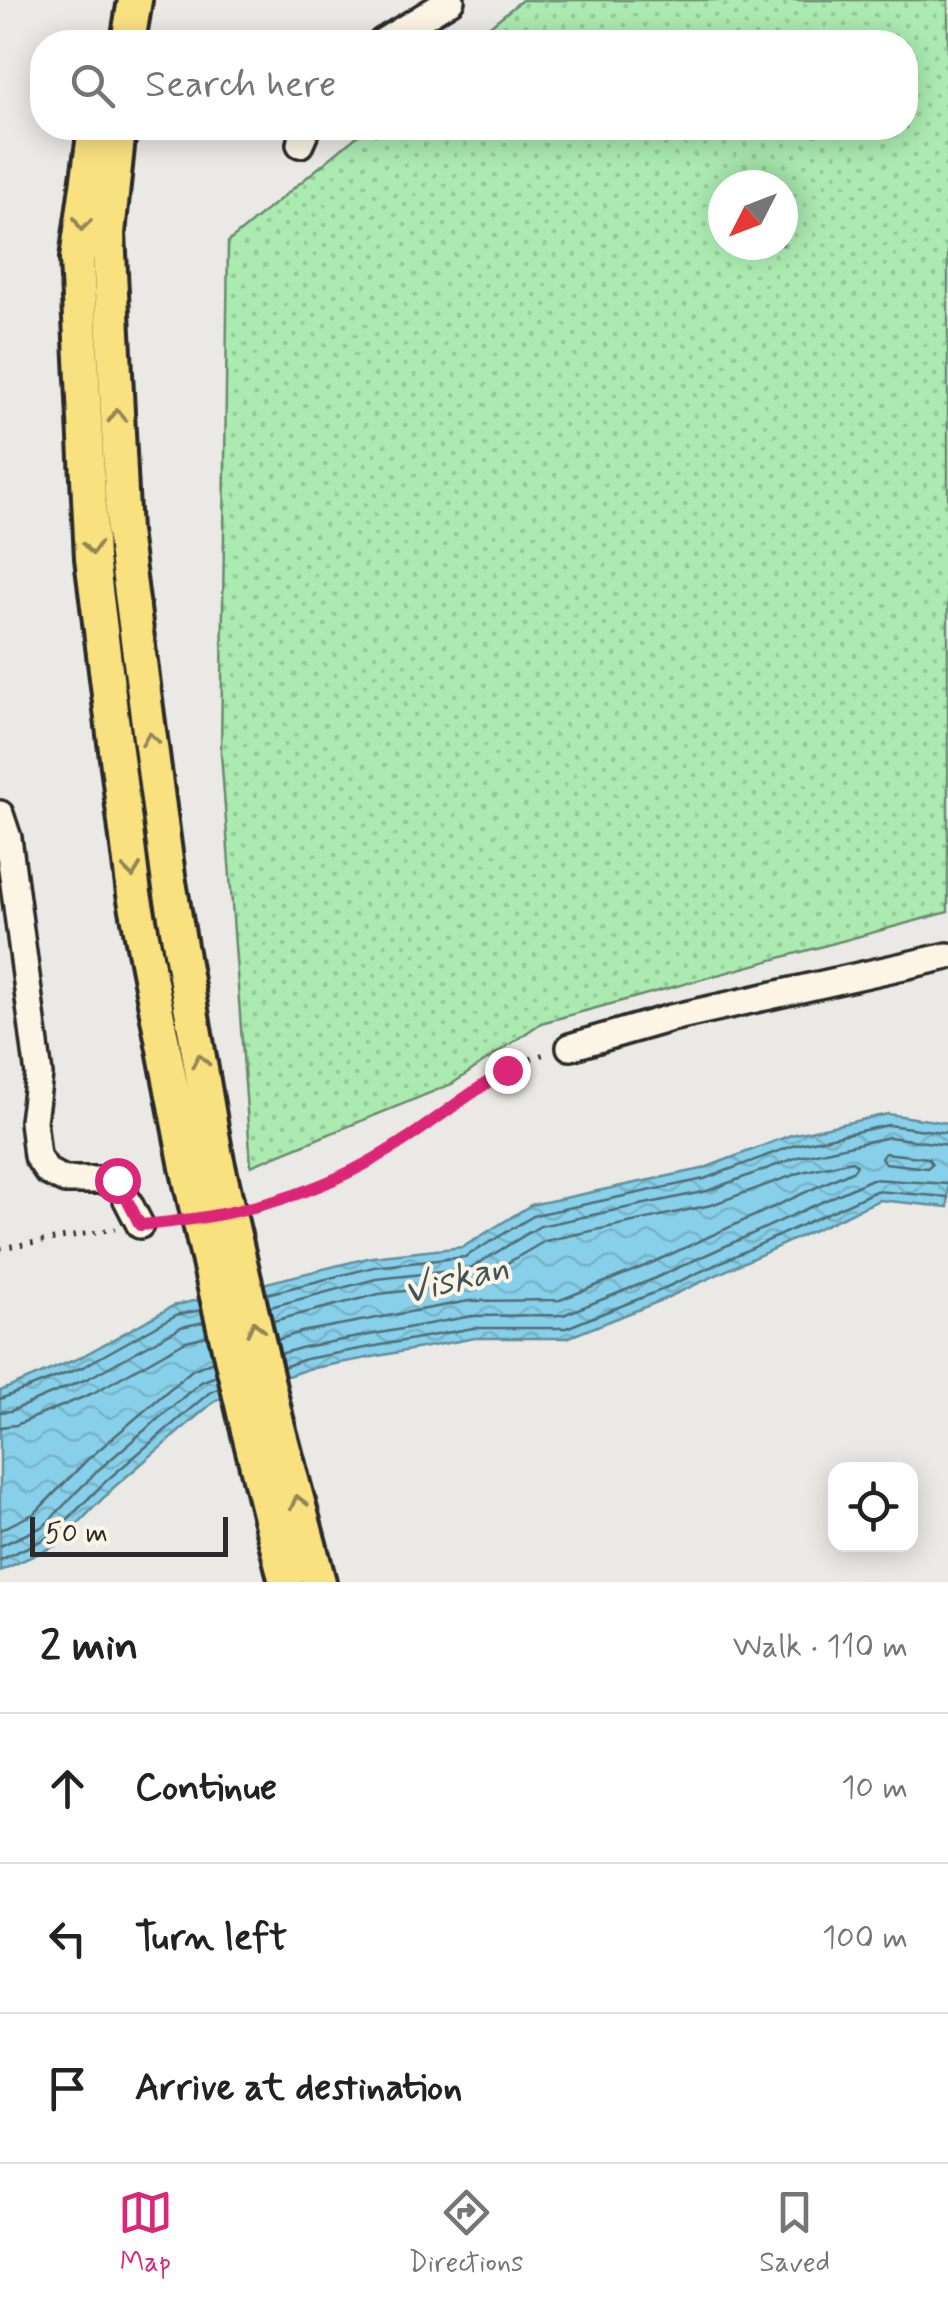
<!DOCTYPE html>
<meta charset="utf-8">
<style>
:root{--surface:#fff;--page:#f6f6f6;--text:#222;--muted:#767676;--line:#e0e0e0;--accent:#db2777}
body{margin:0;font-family:Mynerve,sans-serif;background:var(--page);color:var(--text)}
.controls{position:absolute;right:30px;bottom:30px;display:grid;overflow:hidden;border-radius:20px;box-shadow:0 5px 25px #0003}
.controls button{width:90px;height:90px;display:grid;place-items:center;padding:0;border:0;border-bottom:2px solid var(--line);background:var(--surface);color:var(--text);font:50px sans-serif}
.compass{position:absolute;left:708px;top:170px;width:90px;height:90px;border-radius:50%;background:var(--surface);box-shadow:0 5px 25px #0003;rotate:228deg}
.scale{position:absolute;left:30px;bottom:25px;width:198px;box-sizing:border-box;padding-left:10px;border:5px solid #2b2b2b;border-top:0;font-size:28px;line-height:35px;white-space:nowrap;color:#2b2b2b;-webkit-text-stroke:8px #fcf5e5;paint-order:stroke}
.stop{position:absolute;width:30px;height:30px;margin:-22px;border:8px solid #db2777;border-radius:50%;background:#fff}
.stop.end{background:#db2777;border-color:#fff;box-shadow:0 2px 10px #0008}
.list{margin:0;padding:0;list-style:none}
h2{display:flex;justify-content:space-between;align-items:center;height:130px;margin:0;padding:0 40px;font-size:42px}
h2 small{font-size:32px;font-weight:400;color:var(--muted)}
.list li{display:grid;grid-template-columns:65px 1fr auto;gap:30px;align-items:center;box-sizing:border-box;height:150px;padding:0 40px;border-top:2px solid var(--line)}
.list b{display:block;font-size:38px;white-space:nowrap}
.list em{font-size:32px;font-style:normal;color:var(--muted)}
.icon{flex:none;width:55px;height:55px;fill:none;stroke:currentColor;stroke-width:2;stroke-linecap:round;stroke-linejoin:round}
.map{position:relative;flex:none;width:948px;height:1582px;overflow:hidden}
.search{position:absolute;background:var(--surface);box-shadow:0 5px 25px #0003;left:30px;right:30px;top:30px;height:110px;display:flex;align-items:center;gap:25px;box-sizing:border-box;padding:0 35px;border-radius:40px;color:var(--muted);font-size:38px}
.sheet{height:580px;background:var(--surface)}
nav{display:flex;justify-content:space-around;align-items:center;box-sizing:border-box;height:140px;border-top:2px solid var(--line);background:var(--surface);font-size:28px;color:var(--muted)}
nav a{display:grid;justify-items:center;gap:5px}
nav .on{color:var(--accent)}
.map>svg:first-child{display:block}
.grass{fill:url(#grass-dots);stroke:#6b8a6e;stroke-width:2.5;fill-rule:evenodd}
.water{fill:url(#water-waves);stroke:#638e9d;stroke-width:2.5}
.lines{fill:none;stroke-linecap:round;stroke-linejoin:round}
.shore{stroke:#506d77;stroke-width:2.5}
.minor-casing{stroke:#2b2b2b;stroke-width:32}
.major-casing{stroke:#2b2b2b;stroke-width:40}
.path{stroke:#2b2b2b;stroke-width:5;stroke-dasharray:2.5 8;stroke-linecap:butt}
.minor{stroke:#fcf5e5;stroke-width:25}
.major{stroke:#fae180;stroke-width:32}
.major-bridge-casing{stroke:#2b2b2b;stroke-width:40;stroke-linecap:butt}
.major-bridge{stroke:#fae180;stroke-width:32}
.oneway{stroke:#928656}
.route{stroke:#db2777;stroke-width:12}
.labels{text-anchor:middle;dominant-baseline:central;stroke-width:8;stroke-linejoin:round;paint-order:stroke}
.water-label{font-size:38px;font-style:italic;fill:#42545a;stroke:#fcf5e5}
</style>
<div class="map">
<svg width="948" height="1582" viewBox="0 0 948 1582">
<defs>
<pattern id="grass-dots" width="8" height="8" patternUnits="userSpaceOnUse" patternTransform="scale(2.5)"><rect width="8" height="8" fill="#abeab1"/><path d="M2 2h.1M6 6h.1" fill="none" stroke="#93c998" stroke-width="1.8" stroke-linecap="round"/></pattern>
<pattern id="water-waves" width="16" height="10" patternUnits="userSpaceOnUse" patternTransform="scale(2.5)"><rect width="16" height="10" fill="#88d0e9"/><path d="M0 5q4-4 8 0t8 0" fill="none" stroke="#76b3c8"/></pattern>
</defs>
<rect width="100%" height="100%" fill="#eae9e5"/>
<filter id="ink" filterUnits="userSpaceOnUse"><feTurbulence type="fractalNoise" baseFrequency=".01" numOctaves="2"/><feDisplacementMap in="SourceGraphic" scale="20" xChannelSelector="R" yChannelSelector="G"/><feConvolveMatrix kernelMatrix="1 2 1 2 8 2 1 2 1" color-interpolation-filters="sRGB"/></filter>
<g filter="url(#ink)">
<!-- grass -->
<path class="grass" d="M522 0H948V912L541 1023 452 1084 251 1166 221 753 228 242 367 128H906V42H470ZM723 185H783V245H723Z"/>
<!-- water -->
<path class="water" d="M888 1114 948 1123V1207L879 1200 660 1301 567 1338H475L308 1369 216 1400 113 1488 57 1545 0 1571V1391L79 1358 173 1306 372 1257 463 1247 531 1205 702 1169 791 1135Z"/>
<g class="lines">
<!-- shore -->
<path class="shore" d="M885 1153 928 1158 932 1164 927 1168 885 1163 881 1158Z
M267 1294 374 1267 465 1257 535 1215 704 1179 795 1145 888 1125 948 1133
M270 1307 376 1279 469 1269 540 1226 707 1191 798 1157 889 1137 948 1145
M273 1321 379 1294 473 1283 545 1241 711 1205 802 1172 852 1161 857 1165 854 1170 645 1266 560 1300 469 1301 301 1332 277 1340
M280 1354 304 1347 472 1316 563 1315 651 1280 872 1179 948 1184
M283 1367 306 1359 473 1328H566L656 1292 876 1191 948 1197
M0 1399 83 1367 176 1315 201 1310
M0 1412 11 1411 89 1378 181 1327 204 1322
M0 1427 16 1425 93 1393 186 1341 207 1336
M0 1530 35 1513 87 1460 192 1370 213 1361
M0 1546 44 1526 97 1471 201 1382 216 1376
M0 1560 51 1536 106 1481 209 1393 219 1388"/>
<defs>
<path id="minor" d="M382 42 451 0
M300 144 307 128
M0 814 8 838 39 1075 33 1121 37 1156 48 1172 65 1180H117L140 1225
M570 1047 671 1018 948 956"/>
<path id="major" d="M128 42 135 0
M95 128 77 259 92 558 134 894 187 1167
M119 128 108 233 123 532 168 876 216 1157
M277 1423 319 1582
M247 1426 286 1582"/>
</defs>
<!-- minor casing -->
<use href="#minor" class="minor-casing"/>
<!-- major casing -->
<use href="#major" class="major-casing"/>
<!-- path -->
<path class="path" d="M255 1208C318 1192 376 1161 428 1124 466 1097 503 1066 548 1053
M0 1248 115 1229"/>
<!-- minor -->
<use href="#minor" class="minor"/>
<!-- major -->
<use href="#major" class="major"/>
<defs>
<path id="major-bridge" d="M216 1157 277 1423
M187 1167 247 1426"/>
</defs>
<!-- major-bridge casing -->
<use href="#major-bridge" class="major-bridge-casing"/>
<!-- major-bridge -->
<use href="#major-bridge" class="major-bridge"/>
</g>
<!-- one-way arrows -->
<defs><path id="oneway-chevron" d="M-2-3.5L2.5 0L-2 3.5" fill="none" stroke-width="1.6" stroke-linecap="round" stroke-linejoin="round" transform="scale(2.5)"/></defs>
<g class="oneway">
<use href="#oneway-chevron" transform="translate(82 224) rotate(97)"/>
<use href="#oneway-chevron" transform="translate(117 416) rotate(-93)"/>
<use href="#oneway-chevron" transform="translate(92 548) rotate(86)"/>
<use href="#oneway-chevron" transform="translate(150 739) rotate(-98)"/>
<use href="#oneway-chevron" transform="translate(132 871) rotate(83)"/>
<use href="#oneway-chevron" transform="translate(200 1061) rotate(-100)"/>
<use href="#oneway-chevron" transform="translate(255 1328) rotate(-103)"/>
<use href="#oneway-chevron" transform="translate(298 1502) rotate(-105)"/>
</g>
</g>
<g class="lines" filter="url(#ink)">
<!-- route -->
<path class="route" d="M117 1180 140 1225C219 1219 296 1202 367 1163 416 1137 459 1099 507 1070"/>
</g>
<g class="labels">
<!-- water labels -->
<g class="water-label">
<text transform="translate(456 1280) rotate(-15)">Viskan</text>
</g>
</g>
</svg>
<div class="controls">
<button><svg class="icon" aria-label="locate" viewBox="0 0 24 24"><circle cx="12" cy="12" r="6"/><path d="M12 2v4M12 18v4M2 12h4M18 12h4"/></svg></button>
</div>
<svg class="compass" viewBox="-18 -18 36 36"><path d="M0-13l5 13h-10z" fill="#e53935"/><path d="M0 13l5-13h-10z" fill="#767676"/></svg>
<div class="scale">50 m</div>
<div class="stop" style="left:117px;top:1180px"></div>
<div class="stop end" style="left:507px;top:1070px"></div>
<div class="search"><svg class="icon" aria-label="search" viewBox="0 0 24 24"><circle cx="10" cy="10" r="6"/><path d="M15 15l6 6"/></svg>Search here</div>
</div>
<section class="sheet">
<h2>2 min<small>Walk · 110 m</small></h2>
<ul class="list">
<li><svg class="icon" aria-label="ahead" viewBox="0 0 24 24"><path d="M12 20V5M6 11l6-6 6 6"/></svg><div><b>Continue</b></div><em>10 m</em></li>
<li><svg class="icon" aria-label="left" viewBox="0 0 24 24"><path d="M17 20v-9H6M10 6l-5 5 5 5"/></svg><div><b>Turn left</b></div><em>100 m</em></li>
<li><svg class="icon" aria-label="arrive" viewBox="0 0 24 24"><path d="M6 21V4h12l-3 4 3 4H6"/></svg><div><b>Arrive at destination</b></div></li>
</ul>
</section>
<nav>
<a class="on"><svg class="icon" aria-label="map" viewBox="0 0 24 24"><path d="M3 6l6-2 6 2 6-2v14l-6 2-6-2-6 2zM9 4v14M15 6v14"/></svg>Map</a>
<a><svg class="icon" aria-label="directions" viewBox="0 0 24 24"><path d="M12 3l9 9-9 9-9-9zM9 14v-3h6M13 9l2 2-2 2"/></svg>Directions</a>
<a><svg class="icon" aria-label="saved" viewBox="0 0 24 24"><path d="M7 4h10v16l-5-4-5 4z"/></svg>Saved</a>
</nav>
